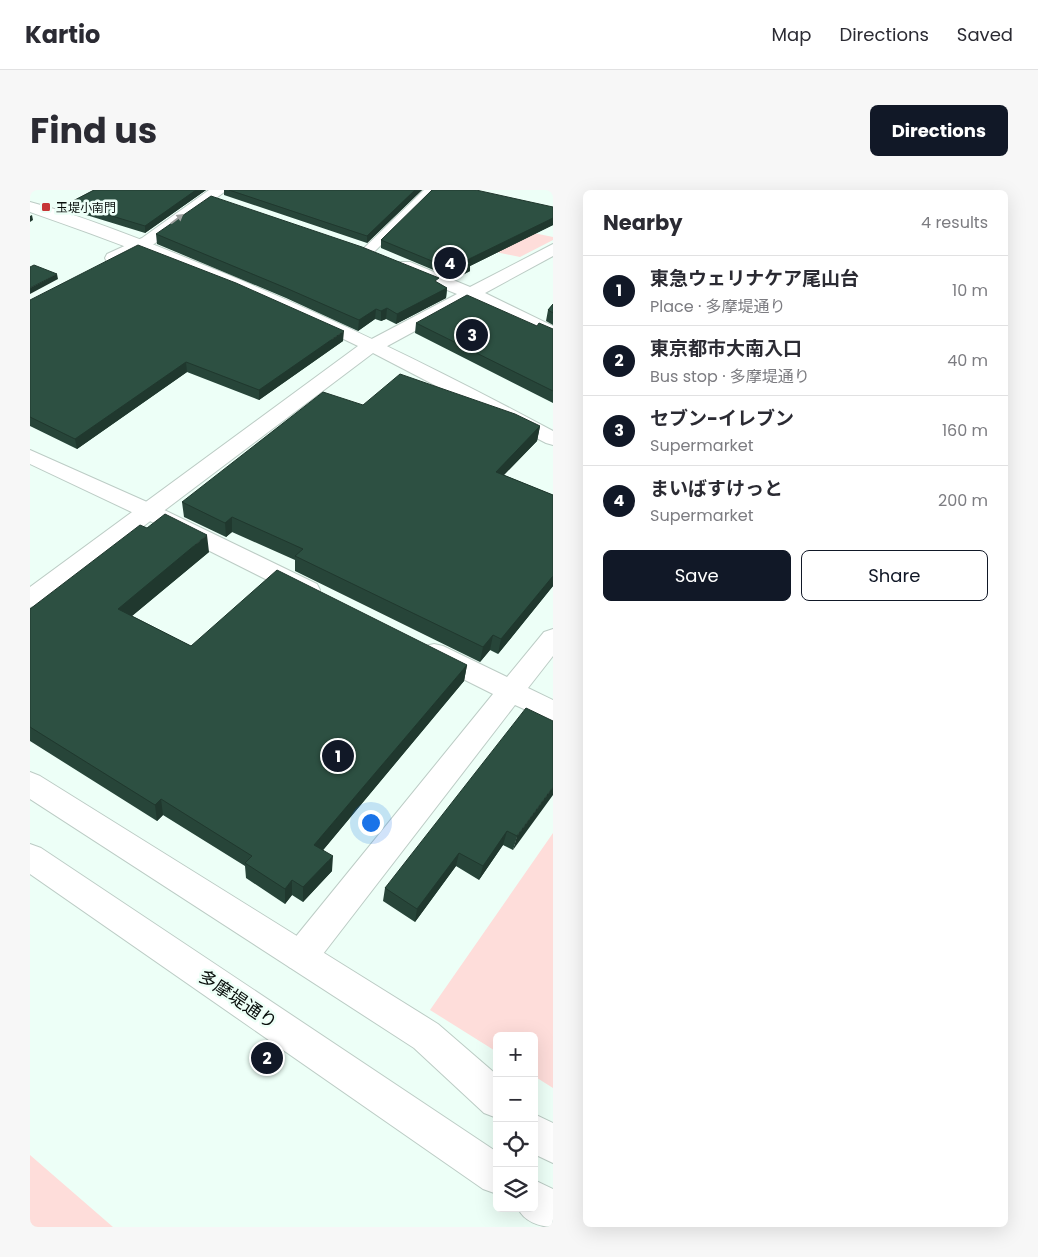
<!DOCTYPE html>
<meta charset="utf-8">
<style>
:root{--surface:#fff;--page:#f7f7f7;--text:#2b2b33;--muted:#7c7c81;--line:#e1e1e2;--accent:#111827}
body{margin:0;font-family:Poppins,"Noto Sans JP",sans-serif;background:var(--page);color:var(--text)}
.controls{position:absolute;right:15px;bottom:15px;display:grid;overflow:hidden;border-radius:8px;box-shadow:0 5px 20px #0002}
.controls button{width:45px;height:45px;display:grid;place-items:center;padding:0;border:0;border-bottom:1px solid var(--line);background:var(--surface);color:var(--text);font:25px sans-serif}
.you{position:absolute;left:340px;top:632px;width:18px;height:18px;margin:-12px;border:4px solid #fff;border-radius:50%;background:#1a73e8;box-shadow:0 0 0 8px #1a73e833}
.badge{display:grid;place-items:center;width:32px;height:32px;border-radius:50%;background:var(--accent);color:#fff;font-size:16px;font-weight:700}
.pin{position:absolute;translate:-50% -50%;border:2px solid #fff;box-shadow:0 1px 5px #0006}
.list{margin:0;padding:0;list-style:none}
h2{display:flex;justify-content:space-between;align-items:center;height:65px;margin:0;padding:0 20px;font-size:21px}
h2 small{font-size:16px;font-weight:400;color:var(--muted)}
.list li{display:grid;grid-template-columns:32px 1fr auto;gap:15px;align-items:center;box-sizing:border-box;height:70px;padding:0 20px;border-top:1px solid var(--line)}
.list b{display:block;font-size:19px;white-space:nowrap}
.list p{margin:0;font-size:16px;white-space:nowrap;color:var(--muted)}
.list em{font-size:16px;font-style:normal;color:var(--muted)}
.actions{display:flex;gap:10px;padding:15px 20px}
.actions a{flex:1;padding:11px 0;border:1px solid var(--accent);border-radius:8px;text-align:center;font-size:18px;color:var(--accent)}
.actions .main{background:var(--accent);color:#fff}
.icon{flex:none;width:28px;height:28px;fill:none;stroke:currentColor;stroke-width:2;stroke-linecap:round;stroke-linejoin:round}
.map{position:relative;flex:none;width:523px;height:1037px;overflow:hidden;border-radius:8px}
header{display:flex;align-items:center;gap:30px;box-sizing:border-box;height:70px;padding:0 25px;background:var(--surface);border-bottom:1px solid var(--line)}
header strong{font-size:24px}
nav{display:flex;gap:28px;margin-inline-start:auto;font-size:18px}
.intro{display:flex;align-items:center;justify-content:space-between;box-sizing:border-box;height:120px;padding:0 30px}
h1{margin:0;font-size:35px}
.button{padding:12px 22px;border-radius:8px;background:var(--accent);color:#fff;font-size:18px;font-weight:700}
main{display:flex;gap:30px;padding:0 30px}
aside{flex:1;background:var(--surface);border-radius:8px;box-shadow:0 5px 20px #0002}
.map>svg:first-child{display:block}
.green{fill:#feddda}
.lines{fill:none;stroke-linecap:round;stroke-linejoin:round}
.lane-casing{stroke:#bcccc5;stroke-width:2}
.street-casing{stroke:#bcccc5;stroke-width:2}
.secondary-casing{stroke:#bcccc5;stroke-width:2}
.primary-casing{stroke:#bcccc5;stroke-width:2}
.lane{fill:#fff;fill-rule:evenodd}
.street{fill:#fff;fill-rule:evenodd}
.secondary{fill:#fff;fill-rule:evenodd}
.primary{fill:#fff;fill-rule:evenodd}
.wall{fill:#274539}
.shaded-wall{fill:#20382e}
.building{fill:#2d5042;stroke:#20382e}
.oneway{fill:#9c9f9d}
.poi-dot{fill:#c63737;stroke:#edfff7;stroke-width:2}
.labels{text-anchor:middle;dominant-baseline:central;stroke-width:5;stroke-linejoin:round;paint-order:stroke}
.far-poi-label{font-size:12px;fill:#080e0b;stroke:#edfff7;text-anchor:start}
.near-street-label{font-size:18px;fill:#080e0b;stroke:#edfff7}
</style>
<header>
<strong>Kartio</strong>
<nav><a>Map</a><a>Directions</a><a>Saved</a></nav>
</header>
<div class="intro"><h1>Find us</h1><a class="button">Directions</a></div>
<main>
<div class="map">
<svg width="523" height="1037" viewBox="0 0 523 1037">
<rect width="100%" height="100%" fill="#edfff7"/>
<!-- green -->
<path class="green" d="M387 19 523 47V50L490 67 366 41Z
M523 643V898L504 886V846H467V862L400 820Z
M0 965 83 1037H0Z"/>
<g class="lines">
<defs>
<path id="lane" d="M394 0H406L342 64H334L332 61 334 58Z"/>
<path id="street" d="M179 0H197L124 54 89 72H77L75 68 77 64 112 48Z
M523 54V66L455 103 523 136V149L442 110 350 160 343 162 336 160 334 156 336 152 427 104 368 80 366 76 368 72H380L440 97Z
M0 260 126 316 287 394 290 400 287 406 278 408 269 406 110 326 0 274Z
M523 439V466L498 498 523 510V532L485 515 283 777 271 781 259 777 254 766 259 755 463 504 395 470 391 463 395 456 404 454 413 456 477 487 514 442Z
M504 924 523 933V973L504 964Z"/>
<path id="secondary" d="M0 12C53 26 113 50 164 71 287 120 406 178 523 241V255L516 253 343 163 9 415 0 417V397L328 156C222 104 112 61 0 22Z
M0 582 10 586 408 834 467 885V928L454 923 384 858 0 609Z"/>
<path id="primary" d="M0 654 11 658 467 962V1004L453 999 0 684Z
M504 990 523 999V1037C510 1037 493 1031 488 1018H504Z"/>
</defs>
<!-- lane casing -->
<use href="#lane" class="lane-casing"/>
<!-- street casing -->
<use href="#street" class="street-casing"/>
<!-- secondary casing -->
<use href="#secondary" class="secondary-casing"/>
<!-- primary casing -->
<use href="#primary" class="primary-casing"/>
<!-- lane -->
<use href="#lane" class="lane"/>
<!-- street -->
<use href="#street" class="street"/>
<!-- secondary -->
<use href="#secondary" class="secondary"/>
<!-- primary -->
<use href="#primary" class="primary"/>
</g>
<!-- wall -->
<path class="wall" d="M64 0H176L115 43 40 20 39 13Z
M194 0H392L337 53 194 5Z
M523 17V35L440 76V81L425 89 351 58V50Z
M126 44 408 93 417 98 416 108 366 134 356 129 351 131 345 129 328 141 256 108 127 54Z
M0 110 313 151 229 210 157 182 47 259 0 236Z
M523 114V135L516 131 518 120Z
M386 133 507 136 523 139V213L385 143Z
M333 215 510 236 507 251 474 285 523 305V396L468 464 460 460 450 472 265 381V370L202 342 196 347 154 327 152 312Z
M117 338 179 362 102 426 161 456 437 475 434 491 293 660 302 681 273 712 262 705 255 714 216 688 215 676 133 625 127 631 0 551V419Z
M523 531 483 660 473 655 449 690 426 676 385 732 353 711 355 698Z"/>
<!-- shaded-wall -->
<path class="shaded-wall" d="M166 0H176L115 43V36Z
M385 0H392L337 53V46Z
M2 25 3 30 0 32V26Z
M523 28V35L440 76V81L425 89 426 81 435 71Z
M27 84 28 89 0 104V98Z
M417 98 416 108 366 134 367 124Z
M357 118 356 129 351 131V121Z
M346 119 345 129 328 141 329 130Z
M314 141 313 151 229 210V200Z
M156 172 157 182 47 259 45 249Z
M510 236 507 251 463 296 466 282Z
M202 327V342L196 347 195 333Z
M177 345 179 362 91 435 88 419Z
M523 386V396L468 464 471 449Z
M463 445 460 460 450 472 453 457Z
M437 475 434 491 284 671V655Z
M523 597V605L483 660 487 646Z
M131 609 133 625 127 631 125 615Z
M477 641 473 655 449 690 453 676Z
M429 663 426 676 385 732 387 719Z
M303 666 302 681 273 712V697Z
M262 690V705L255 714V699Z"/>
<!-- building -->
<path class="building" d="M64 0H166L115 36 39 13Z
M199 0H385L337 46Z
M402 0H446L523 17V28L435 71 441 73 426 81 351 50Z
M181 6 332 57 409 88 405 91 417 98 367 124 357 118 351 121 346 119 329 130 256 98 126 44Z
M108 55 206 93 314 141 229 200 156 172 45 249 0 227V110Z
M4 75 27 84 0 98V77Z
M437 105 507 136 509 133 523 139V201L386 133Z
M523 114V123L518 120Z
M370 184 485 224 510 236 466 282 523 305V386L471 449 463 445 453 457 265 366 273 359 202 327 195 333 152 312 293 202 333 215Z
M135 324 177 345 88 419 161 456 247 380 437 475 284 655 303 666 273 697 262 690 255 699 215 673 222 666 131 609 125 615 0 537V419L110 335 117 338Z
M496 518 523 531V597L487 646 477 641 453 676 429 663 387 719 355 698Z"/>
<!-- one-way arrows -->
<defs><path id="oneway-solid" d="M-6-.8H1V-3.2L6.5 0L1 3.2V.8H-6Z" transform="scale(1.25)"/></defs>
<use class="oneway" href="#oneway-solid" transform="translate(147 29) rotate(-37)"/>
<!-- markers -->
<rect class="poi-dot" x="11" y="12" width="10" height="10" rx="2.5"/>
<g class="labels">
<!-- far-poi labels -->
<g class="far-poi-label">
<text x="26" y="17">玉堤小南門</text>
</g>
<!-- near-street labels -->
<g class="near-street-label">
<text transform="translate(208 809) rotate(34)">多摩堤通り</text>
</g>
</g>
</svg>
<div class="controls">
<button>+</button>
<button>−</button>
<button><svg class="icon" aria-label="locate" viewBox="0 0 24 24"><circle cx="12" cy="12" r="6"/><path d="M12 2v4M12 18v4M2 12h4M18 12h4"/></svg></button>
<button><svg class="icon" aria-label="layers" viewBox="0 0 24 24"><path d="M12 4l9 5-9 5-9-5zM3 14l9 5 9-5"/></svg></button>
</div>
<div class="you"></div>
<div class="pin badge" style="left:308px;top:566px">1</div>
<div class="pin badge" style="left:237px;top:868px">2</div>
<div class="pin badge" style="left:442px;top:145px">3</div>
<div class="pin badge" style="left:420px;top:73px">4</div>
</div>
<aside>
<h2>Nearby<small>4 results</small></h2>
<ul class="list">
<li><span class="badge">1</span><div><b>東急ウェリナケア尾山台</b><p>Place · 多摩堤通り</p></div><em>10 m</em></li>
<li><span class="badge">2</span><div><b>東京都市大南入口</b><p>Bus stop · 多摩堤通り</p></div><em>40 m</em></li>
<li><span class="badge">3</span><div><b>セブン-イレブン</b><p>Supermarket</p></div><em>160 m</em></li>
<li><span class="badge">4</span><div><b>まいばすけっと</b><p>Supermarket</p></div><em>200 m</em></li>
</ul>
<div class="actions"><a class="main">Save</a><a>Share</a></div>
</aside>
</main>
